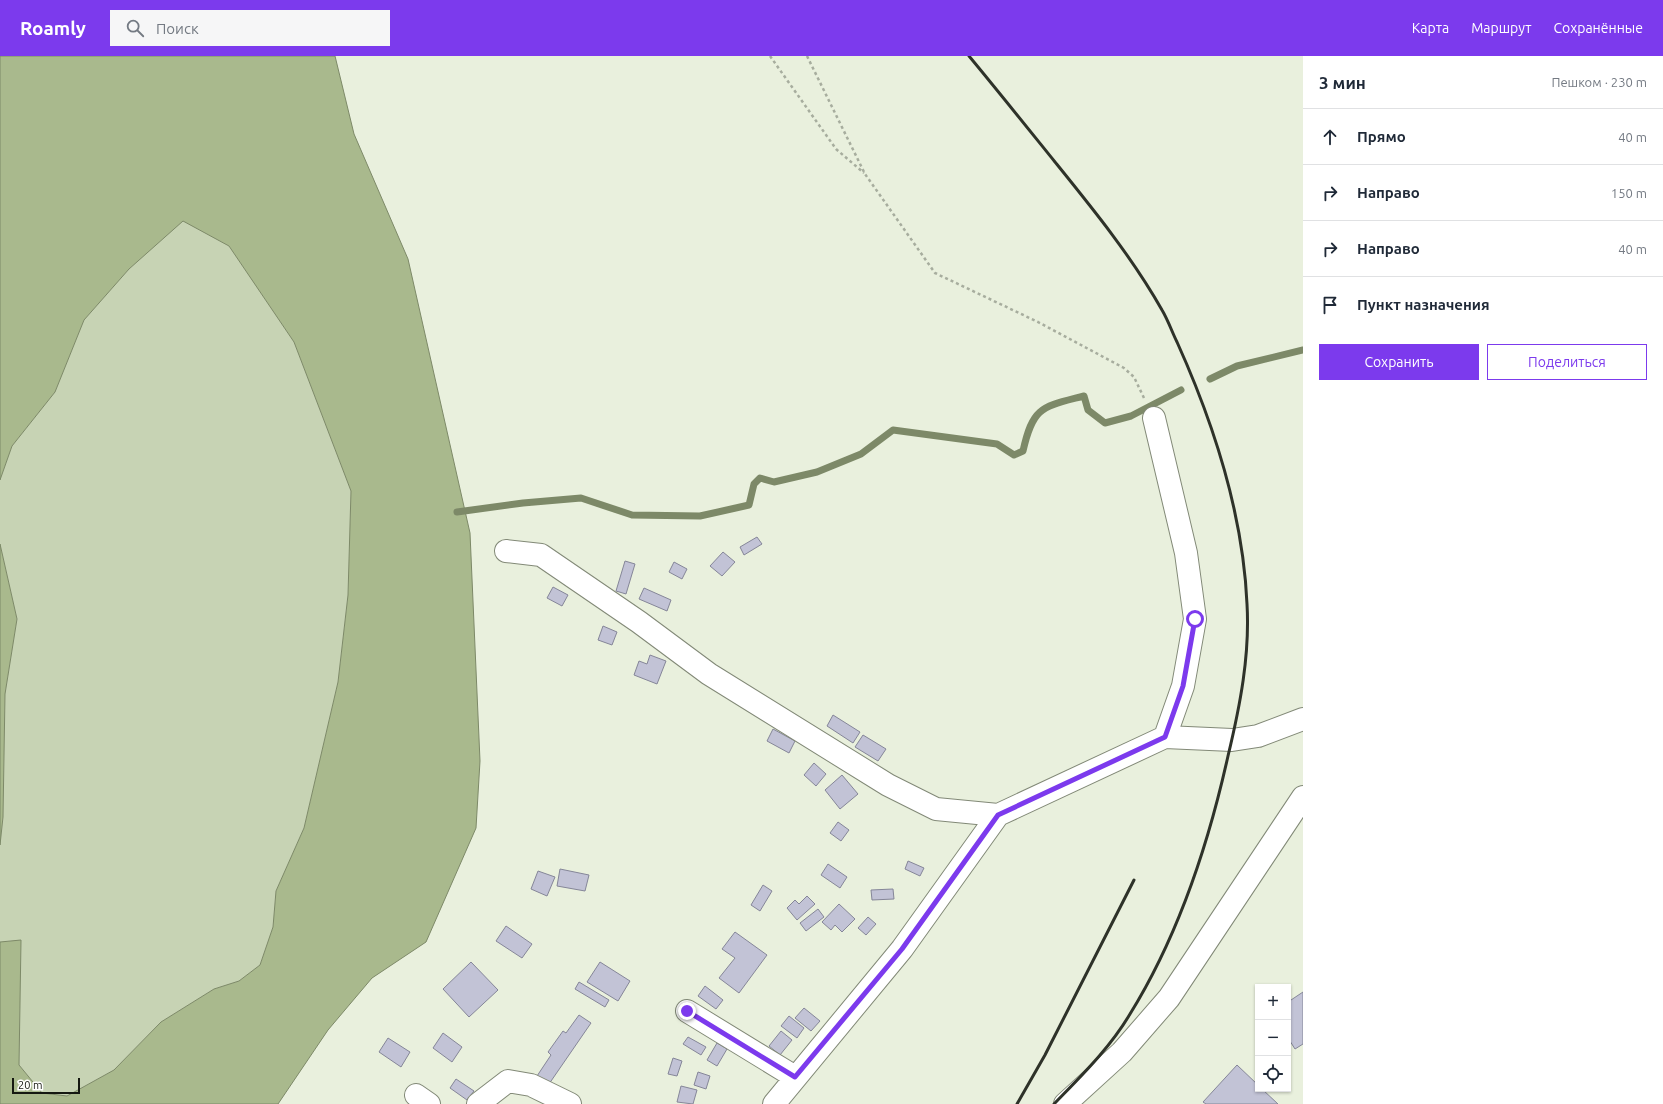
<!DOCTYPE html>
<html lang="ru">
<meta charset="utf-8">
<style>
:root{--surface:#fff;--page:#f6f6f7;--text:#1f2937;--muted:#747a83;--line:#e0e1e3;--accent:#7c3aed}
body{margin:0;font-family:Ubuntu,sans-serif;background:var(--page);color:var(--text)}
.controls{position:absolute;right:12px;bottom:12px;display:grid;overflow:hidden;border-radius:0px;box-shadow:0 1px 3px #0004}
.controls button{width:36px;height:36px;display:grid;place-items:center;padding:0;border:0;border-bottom:1px solid var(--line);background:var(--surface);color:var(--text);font:20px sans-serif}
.scale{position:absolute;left:12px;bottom:10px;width:68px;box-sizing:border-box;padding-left:4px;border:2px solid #151811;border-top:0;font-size:11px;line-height:14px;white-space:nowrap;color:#151811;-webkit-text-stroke:3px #fff;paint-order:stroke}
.stop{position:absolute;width:12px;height:12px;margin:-9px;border:3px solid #7c3aed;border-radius:50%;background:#fff}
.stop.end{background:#7c3aed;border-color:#fff;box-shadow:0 1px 4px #0008}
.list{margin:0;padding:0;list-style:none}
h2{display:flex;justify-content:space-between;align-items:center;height:52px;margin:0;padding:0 16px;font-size:17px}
h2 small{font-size:13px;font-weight:400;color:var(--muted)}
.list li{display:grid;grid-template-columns:26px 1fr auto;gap:12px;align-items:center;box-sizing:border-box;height:56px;padding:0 16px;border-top:1px solid var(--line)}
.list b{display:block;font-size:15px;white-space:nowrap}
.list em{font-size:13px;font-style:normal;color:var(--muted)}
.actions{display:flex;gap:8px;padding:12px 16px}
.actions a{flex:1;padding:9px 0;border:1px solid var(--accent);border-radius:0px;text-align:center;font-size:14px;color:var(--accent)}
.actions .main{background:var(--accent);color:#fff}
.icon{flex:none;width:22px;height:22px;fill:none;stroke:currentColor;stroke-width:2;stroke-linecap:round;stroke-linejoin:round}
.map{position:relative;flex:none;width:1303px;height:1048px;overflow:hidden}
header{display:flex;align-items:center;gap:24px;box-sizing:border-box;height:56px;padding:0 20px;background:var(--accent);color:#fff}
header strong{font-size:19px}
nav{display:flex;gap:22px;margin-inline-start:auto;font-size:14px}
.search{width:280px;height:36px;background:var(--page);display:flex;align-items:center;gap:10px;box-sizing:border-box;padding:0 14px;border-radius:0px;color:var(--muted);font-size:15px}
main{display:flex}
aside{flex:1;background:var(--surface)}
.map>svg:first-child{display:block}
.green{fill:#c7d3b4}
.water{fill:#a9b98d;stroke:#7d8968}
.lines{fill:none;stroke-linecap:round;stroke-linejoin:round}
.stream{stroke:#7d8968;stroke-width:7}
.building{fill:#c2c3d6;stroke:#858698}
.minor-casing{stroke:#828977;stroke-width:24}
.path{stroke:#a7ad9e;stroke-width:2.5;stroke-dasharray:3 3;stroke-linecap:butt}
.minor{stroke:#fff;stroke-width:22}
.rail{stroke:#2e3229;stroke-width:3}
.route{stroke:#7c3aed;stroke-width:5}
</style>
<header>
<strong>Roamly</strong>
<div class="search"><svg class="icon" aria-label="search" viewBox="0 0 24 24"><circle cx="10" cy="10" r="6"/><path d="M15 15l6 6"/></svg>Поиск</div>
<nav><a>Карта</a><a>Маршрут</a><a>Сохранённые</a></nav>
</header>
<main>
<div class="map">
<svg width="1303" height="1048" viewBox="0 0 1303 1048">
<rect width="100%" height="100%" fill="#e9f0dd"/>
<!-- green -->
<path class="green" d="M183 164 229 190 294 286 351 435 348 539 338 626 304 772 276 835 273 871 260 909 239 925 214 933 161 966 114 1014 67 1040 42 1037 19 1009 21 885 0 886V789L3 761 5 637 17 563 0 488V424L12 390 55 336 84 264 129 213Z"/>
<!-- water -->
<path class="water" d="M0 0H335L354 78 408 203 470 477 480 705 476 772 426 886 372 922 328 974 278 1048H0V886L21 884 19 1009 42 1037 67 1040 114 1014 161 966 214 933 239 925 260 909 273 871 276 835 304 772 338 626 348 539 351 435 294 286 229 190 183 165 129 213 84 264 55 336 12 390 0 424Z
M0 488 17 563 5 638 3 761 0 789Z"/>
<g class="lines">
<!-- stream -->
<path class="stream" d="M1210 323 1237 310 1303 294
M457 456 523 447 581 442 632 459 700 460 749 449 754 428 760 422 774 426 817 416 861 398 893 374 997 388 1014 399 1023 395C1033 350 1042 351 1084 340L1088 354 1105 367 1131 360 1181 334"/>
</g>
<!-- building -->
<path class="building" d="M757 481 762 488 744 499 740 491Z
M723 496 735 506 722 520 710 510Z
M625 505 635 508 626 538 616 535Z
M674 506 687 513 682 523 669 516Z
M553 531 568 539 562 550 547 542Z
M644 532 671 544 667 555 639 543Z
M603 570 617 576 612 589 598 584Z
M650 599 666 605 657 628 634 619 639 605 647 608Z
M833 659 860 676 853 687 827 670Z
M773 673 795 685 789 697 767 685Z
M863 679 886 693 878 705 855 691Z
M814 707 826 718 816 730 804 719Z
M842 719 858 738 840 753 825 734Z
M838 766 849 774 841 785 830 777Z
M908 805 924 812 920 820 905 813Z
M828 808 847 821 840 832 821 819Z
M560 813 589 819 585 835 557 830Z
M538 815 555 821 547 840 531 833Z
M763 829 772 835 760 855 751 849Z
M893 833 894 843 872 844 871 834Z
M807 840 815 848 797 864 787 852 795 844 799 848Z
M839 848 855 863 842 876 835 869 831 874 822 866Z
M818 853 824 861 806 875 800 867Z
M868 861 876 868 866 879 858 872Z
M506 870 532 888 522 902 496 885Z
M735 876 767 899 739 937 719 922 735 902 722 893Z
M471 906 498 934 469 961 443 933Z
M600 906 630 925 618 945 587 926Z
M579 926 609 944 605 951 575 933Z
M705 930 723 944 716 953 698 940Z
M1303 936V988L1295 993 1288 982V946Z
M804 952 820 965 811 975 795 962Z
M579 959 591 967 549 1028 537 1020 551 999 548 996 563 975 566 977Z
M789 960 804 972 797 982 781 970Z
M781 975 792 984 780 999 769 990Z
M443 977 462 991 452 1006 433 992Z
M688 981 706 991 701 999 683 988Z
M388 982 410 996 401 1011 379 996Z
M717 987 727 993 717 1010 707 1004Z
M673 1002 682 1005 677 1020 668 1018Z
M1237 1009 1258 1029V1033H1262L1278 1048H1206L1203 1046Z
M698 1016 710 1020 706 1033 694 1029Z
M456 1023 474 1035 467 1044 450 1032Z
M681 1030 697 1034 693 1048 677 1046Z"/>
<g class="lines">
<defs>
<path id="minor" d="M1154 362 1186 497 1195 563 1183 630 1165 681
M506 495 541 499 639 566 709 618 888 729 936 753 998 759
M687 955 795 1021
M416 1039 429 1048
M478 1048 508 1025 531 1029 570 1048
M774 1048 902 893 998 759 1165 681 1232 684 1258 680 1303 663
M1065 1048 1122 996 1169 942 1303 741"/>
</defs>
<!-- minor casing -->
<use href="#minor" class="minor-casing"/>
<!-- path -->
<path class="path" d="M770 0 836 93 864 117
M807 0 865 118 935 217 1038 266 1124 312 1134 321 1144 342"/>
<!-- minor -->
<use href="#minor" class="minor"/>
<!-- rail -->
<path class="rail" d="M969 0C998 35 1026 70 1055 106 1093 153 1132 201 1162 254 1168 264 1172 276 1177 286 1214 368 1243 457 1247 548 1250 599 1240 650 1228 700 1208 790 1179 879 1130 958 1110 992 1081 1020 1054 1048
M1017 1048 1045 999 1134 824"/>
</g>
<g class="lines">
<!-- route -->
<path class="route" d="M687 955 795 1021 902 893 998 759 1165 681 1183 630 1195 563"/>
</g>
</svg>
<div class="controls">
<button>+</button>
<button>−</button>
<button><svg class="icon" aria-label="locate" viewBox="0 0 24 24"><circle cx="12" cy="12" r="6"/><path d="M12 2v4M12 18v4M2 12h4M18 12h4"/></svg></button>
</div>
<div class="scale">20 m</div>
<div class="stop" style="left:1195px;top:563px"></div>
<div class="stop end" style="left:687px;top:955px"></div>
</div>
<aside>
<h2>3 мин<small>Пешком · 230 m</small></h2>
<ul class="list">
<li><svg class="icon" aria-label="ahead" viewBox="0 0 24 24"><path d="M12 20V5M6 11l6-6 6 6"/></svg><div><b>Прямо</b></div><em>40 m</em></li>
<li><svg class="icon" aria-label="right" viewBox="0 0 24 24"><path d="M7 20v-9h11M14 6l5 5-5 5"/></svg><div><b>Направо</b></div><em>150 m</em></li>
<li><svg class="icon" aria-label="right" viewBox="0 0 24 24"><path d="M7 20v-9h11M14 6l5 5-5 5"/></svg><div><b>Направо</b></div><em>40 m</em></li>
<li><svg class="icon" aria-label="arrive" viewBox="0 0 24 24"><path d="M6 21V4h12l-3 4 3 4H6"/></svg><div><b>Пункт назначения</b></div></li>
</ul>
<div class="actions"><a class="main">Сохранить</a><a>Поделиться</a></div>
</aside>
</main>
